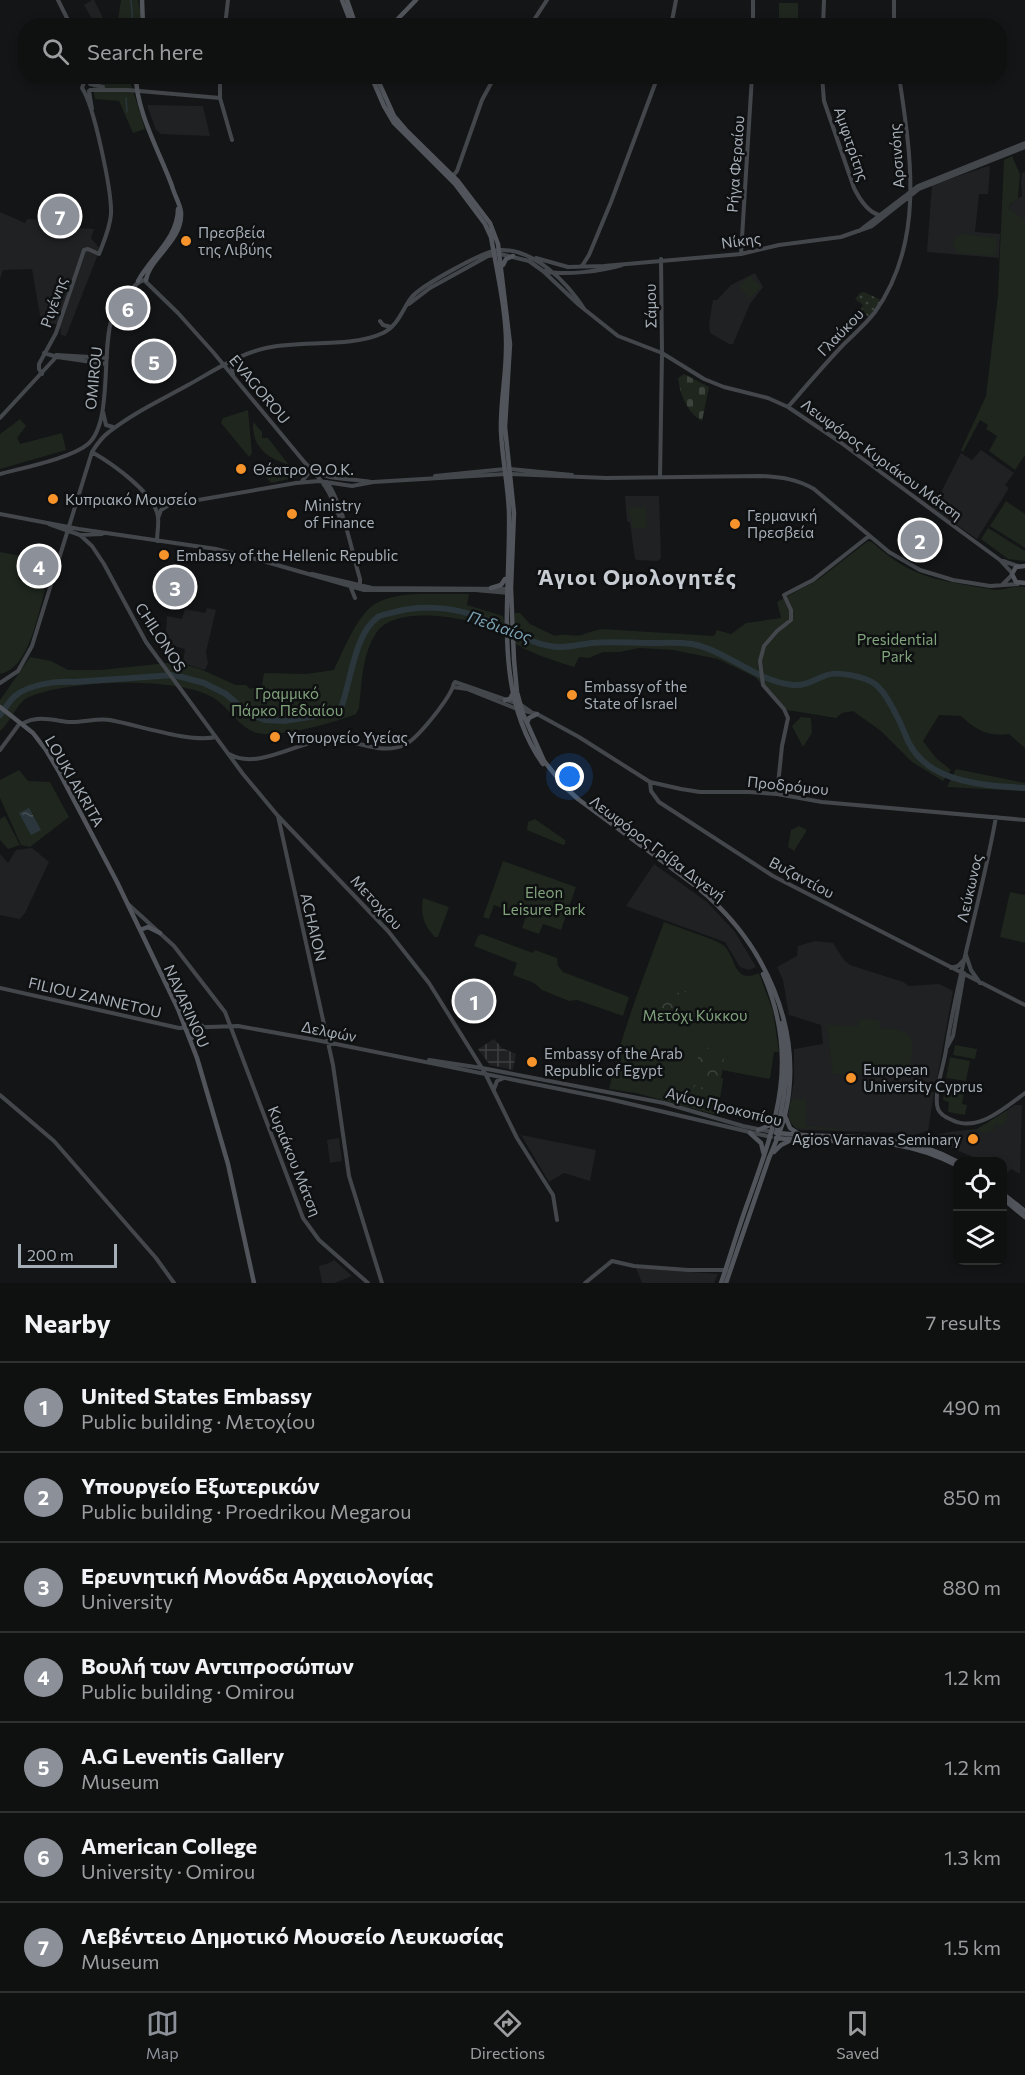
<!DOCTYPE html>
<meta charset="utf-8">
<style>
:root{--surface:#0f1010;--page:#181919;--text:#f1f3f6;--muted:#9b9d9f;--line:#2f3030;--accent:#8c9099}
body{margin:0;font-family:Commissioner,sans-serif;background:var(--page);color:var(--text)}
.controls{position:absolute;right:18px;bottom:18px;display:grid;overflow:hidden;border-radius:12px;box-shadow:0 3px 9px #0003}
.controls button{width:54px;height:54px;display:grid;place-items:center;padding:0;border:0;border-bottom:2px solid var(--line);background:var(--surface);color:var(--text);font:30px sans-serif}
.scale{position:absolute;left:18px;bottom:15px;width:99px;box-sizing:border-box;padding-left:6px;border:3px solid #a6aeb7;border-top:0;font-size:16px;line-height:21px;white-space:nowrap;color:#a6aeb7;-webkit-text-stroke:4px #0f1011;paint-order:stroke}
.you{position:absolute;left:570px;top:777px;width:21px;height:21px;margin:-15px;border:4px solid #fff;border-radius:50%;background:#1a73e8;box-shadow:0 0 0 9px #1a73e833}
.badge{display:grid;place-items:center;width:39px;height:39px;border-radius:50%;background:var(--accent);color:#fff;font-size:20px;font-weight:700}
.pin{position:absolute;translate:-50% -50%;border:3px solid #fff;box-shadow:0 2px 6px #0006}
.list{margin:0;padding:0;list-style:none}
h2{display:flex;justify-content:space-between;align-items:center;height:78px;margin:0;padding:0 24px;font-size:26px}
h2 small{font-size:20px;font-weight:400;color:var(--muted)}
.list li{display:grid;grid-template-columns:39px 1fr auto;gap:18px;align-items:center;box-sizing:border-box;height:90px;padding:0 24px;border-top:2px solid var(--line)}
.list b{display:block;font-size:22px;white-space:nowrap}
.list p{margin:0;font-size:20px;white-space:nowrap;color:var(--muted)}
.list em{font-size:20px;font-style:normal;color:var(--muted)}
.icon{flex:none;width:33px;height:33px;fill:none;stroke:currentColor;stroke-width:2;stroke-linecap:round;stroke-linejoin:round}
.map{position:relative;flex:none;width:1025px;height:1283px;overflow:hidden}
.search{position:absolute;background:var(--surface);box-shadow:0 3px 9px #0003;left:18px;right:18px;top:18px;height:66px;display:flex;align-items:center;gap:15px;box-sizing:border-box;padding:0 21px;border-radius:24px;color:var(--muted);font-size:22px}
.sheet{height:708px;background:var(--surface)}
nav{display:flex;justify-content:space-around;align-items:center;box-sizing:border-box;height:84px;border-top:2px solid var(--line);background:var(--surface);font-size:16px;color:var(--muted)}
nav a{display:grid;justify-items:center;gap:3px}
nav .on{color:var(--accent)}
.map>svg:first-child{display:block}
.built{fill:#202123}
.industrial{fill:url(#industrial-grid)}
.green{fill:#1e261e}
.forest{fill:url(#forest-crowns)}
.cemetery{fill:url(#cemetery-stones)}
.garden{fill:url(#garden-dots)}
.water{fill:url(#water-ripples)}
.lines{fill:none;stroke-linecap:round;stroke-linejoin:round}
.stream{stroke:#2a363b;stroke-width:1.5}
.river{stroke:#2a363b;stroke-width:6}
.secondary{stroke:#43474c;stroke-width:4}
.primary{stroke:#51555b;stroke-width:4.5}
.poi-dot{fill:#f7932b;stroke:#0f1011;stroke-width:2}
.labels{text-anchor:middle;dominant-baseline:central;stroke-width:5;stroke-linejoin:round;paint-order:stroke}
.street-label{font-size:15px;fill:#a6aeb7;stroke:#0f1011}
.poi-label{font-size:15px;fill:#a6aeb7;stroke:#0f1011;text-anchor:start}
.park-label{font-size:15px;fill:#80a37c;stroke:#0f1011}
.water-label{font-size:16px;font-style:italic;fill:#7ba2b3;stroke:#0f1011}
.district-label{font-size:21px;font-weight:bold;letter-spacing:1.5px;fill:#c7ccd3;stroke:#0f1011}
</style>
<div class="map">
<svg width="1025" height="1283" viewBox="0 0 1025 1283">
<defs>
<pattern id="industrial-grid" width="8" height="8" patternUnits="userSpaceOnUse" patternTransform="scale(1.5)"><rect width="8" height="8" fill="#202123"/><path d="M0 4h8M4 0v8" fill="none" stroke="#3d3f41"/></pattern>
<pattern id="forest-crowns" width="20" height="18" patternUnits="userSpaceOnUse" patternTransform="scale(1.5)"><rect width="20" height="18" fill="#1e261e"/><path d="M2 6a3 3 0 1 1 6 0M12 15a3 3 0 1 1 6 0" fill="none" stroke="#3c433c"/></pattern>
<pattern id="cemetery-stones" width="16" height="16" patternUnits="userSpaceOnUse" patternTransform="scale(1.5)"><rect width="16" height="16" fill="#1e261e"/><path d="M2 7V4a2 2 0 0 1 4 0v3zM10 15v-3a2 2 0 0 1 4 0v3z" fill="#3c433c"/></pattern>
<pattern id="garden-dots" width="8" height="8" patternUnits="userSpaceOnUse" patternTransform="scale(1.5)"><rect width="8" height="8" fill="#1e261e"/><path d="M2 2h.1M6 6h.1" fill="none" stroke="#3c433c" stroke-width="1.8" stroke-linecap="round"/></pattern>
<pattern id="water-ripples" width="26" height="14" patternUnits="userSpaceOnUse" patternTransform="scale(1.5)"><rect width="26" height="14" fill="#2a363b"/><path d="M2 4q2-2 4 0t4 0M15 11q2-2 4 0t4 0" fill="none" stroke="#465155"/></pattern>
</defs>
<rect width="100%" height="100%" fill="#141516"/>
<!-- built -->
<path class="built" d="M92 0H94L104 20 95 24 84 5Z
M147 105 203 106 210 136 161 134 156 130Z
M988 166 990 167 988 194H979L975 232 1000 234 999 258 927 252 932 185Z
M1025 172V220L1010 212 1009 207 1013 201 1022 196 1021 182 1022 173Z
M0 212 25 223 27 219 43 220 47 226 94 229 91 238 100 249 66 336 61 335 60 325 41 321 32 269 3 270 0 279Z
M755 273 763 287 750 304 733 344H729L710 333 709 324 713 300H717L731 285Z
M981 450 1014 473 1005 485 1009 488 977 539 933 508 961 453 972 460Z
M625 496H659L661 558 658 561 637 560 635 559 630 523 627 521Z
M172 574 187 581 178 594 177 604 167 600V582Z
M207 608 216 610 206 652 208 663 205 670 183 663 185 649 165 644 167 616 182 619 185 609 205 613Z
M32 848 49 862 25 913 20 919 0 915V854L8 863 16 850Z
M654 864 707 902 735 932 756 967 749 970 740 967 725 942 626 906Z
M815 941 833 943 844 960 850 965 903 982 909 986 939 984 953 991 936 1085 933 1086 907 1082 908 1086 931 1091 934 1093 928 1131 911 1136 898 1133 801 1130 796 1129 789 1120 788 1115 794 1081V1049L823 1044 821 1025 789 1015 783 980 777 967 797 956 798 946Z
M1015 1105H1022L1020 1174 1011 1169 1004 1176 1003 1175 1002 1162 982 1161 938 1142 932 1141 930 1143 920 1140 948 1132 978 1129Z
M521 1135 596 1150 590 1181 564 1173 549 1182Z
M339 1138 342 1161 330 1163 327 1140Z
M334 1260 352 1276 335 1283H322L319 1266 329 1263Z
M636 1268 718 1274 714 1283H642Z"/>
<!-- industrial -->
<path class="industrial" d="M494 1039 502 1048 516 1054 513 1070 490 1065 478 1049Z"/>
<!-- green -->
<path class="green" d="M121 0H138L141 13 139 25 117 26Z
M779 3H798V25H779Z
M91 77H132L131 84 145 129 133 133 119 101 95 99Z
M1012 156 1020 174 1018 199 1010 204 1009 209 1025 220V455L1015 470 989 451 997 436 986 429 988 425 980 420 963 452 961 450 986 396 998 295 1004 160Z
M962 234 996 238V254L992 256 959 253 953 246 954 239Z
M750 276 761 287 750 298 739 287Z
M248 410 252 453 249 457 221 423 223 418Z
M20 419 26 426 17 438 20 444 62 433 66 450 0 469V434Z
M253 422 262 432V438H268L289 465C266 457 252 447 253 422Z
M271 463 303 476 271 483 261 471Z
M1006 501 1025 514V548L990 526Z
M646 507V518H643L646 519 647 528H632V519L635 518H630L629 508Z
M988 528 1025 551V561L1008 559 981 539Z
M868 541 872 542C914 581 943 580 995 590 1007 590 1013 585 1025 587V748L1009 734C988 737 976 730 961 716L939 715 923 741 936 758 951 770 943 781 912 762 881 731 853 711 842 713 836 718 787 710 755 677 718 659 673 650 639 648 620 652H603L589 658 579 657 574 667C558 662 542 657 527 650 513 643 500 633 486 627 461 616 395 606 377 632 362 653 362 683 359 708L356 714C337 722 273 740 254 732 237 725 228 706 212 697 175 676 68 680 29 697 17 702 11 722 0 731V700L30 657 51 661 68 670H101L176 662 200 669 236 685H246L250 689 262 685 264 673 306 674 334 670C342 653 356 618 372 606 394 589 442 595 469 594L467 605 503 616 504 620 515 623V613H520L530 624 555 636C564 633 573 637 582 635 588 633 594 630 602 629L714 636 717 630 731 634 746 623 781 618 777 602 819 579Z
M0 552 21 556 25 568 18 579 45 590C38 614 29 669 0 674Z
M801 717 811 718 812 733 803 747 792 726Z
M956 769 1025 783V791L947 787Z
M19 770 28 781 50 782 69 817 30 847 21 845 0 798V780Z
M5 816 20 845 8 849 0 840V819Z
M535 819 565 840V844L563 845 527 830 528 822Z
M799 826 807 830 794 851 788 847 791 830Z
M503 861 576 887 561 930 543 924 539 934 522 928 526 916 494 905 489 919 483 917Z
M1010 892 1025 895V943L1000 937Z
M423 898 449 907 438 937H435C424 926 420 914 423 898Z
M664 922C676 927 715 939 723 945 737 956 732 985 759 973L773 1011 779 1052H774L770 1079 722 1070 721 1078 723 1079 717 1115 636 1093 609 1089C622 1031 643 978 664 922Z
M482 934 533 953 535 950 557 958 558 966 563 972 629 997 623 1016 577 1000 569 1001 542 990 534 983 513 975 517 963 474 946 478 936Z
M859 1020H879V1028C919 1029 915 1042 908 1076L833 1074 827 1025 858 1026Z
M955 1045 977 1049 975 1059 953 1055Z
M950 1057 970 1061 966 1081 946 1078Z
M944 1091 964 1094 962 1104 967 1105 965 1115 948 1112 949 1102 943 1100Z
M791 1100H806L805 1126 842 1129V1130L796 1128C786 1120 789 1112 791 1100Z
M1008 1110 1006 1121 1000 1127 998 1124 993 1126 995 1130 984 1133 975 1130Z"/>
<!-- forest -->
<path class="forest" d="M686 991 682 1013 660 1012 646 1001Z
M702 1047 725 1050 721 1078 723 1079 717 1115 691 1106 694 1085 711 1090 712 1087 695 1080 699 1049Z"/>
<!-- cemetery -->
<path class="cemetery" d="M684 374 709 387 702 421C687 413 680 394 678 378Z"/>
<!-- garden -->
<path class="garden" d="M864 292 879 299 880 302 869 318 861 309 863 305 855 299 860 293Z"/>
<!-- water -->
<path class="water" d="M29 808 41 830 31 835 19 813Z"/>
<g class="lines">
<!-- stream -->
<path class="stream" d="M131 0 133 26
M126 98 127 112"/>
<!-- river -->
<path class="river" d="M0 715C5 709 9 701 15 696 30 684 56 681 74 682L174 675 204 683 226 694 249 714 265 720 284 721 316 716 341 708C351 682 354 634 378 617 381 615 387 614 391 613 419 604 452 607 480 617 506 626 532 647 561 647 571 647 582 644 592 643 612 641 632 643 651 643 664 643 679 642 692 644 728 651 757 682 793 685 807 686 815 679 827 675 838 671 866 677 875 684 886 692 900 721 905 734 922 783 981 785 1025 788"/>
<!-- secondary -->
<path class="secondary" d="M58 0 71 26
M225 26 228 0
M530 26 547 0
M671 26 676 0
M753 26V0
M823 26 824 0
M894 26V0
M83 76 84 83
M220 76V98L232 140
M822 76 824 101 854 188C859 198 868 212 879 215
M90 84 103 87
M90 90H128L220 98
M89 91 92 109
M452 177 457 171 482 100 495 76
M859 231 918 186 1025 143
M741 254 752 76
M536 258 568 267 604 266 741 254 779 245 841 237 872 226 919 189 1025 147
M582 266 589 255 611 202 658 76
M544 271C564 276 602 271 622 265
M409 304 430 288 488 256 500 254 529 261 543 271 579 305 618 336 662 353 704 379 724 387 768 398 788 407 840 442 974 541 1000 560 1012 573
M380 321 383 325 391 327
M44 353 57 357 106 364
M56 355 107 358
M42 374 39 369V364L56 333 84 250 88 249 99 254C104 241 110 228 111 214 112 192 94 105 82 88L84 83
M233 375 232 367 237 360
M788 407C806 386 824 365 843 345 854 334 866 324 875 312 925 242 911 156 899 76
M103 412 106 425 113 427
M0 418 58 355
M92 452C111 463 155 493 158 517 159 525 157 533 157 541
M510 469 572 475
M314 473C329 487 334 504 342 523
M0 474C22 468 72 458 88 444 113 422 101 350 112 318 115 309 121 302 127 295 132 289 136 282 144 280L178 313 213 352 306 464C327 483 345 477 371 482
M511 474 606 478 761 476C781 477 797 479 814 489L889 552 920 570 953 580 990 586 1018 584
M435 476 505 469
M660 477 662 353 661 259
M302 481 308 474 306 465
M327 482C344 507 351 549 360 579V588
M0 514 79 529 216 549 263 561 364 590H475L509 593
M158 518 161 510 169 505 296 483 319 481 352 486 373 482 506 474
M49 524 80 535 102 534
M80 535 92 546 104 564 146 642 243 774 278 816 388 931 429 983 485 1073 517 1138 553 1195 557 1220
M1003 561 1018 566
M312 574 372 588 510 589
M1002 585 1012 575
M351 588 355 598
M0 683 18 671 32 646 92 452C97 444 102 437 109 432 133 413 161 400 188 385 212 372 238 354 266 348 300 340 351 348 383 333 398 326 402 310 411 298 420 286 484 251 498 250 534 248 567 282 585 310
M453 687 467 689 517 709 537 714 579 737 650 782 681 789 700 792H749L777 794 822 802 1025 820
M22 724C37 715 52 720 68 722 82 723 96 718 110 720 138 725 189 743 216 737
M0 750 20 723
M229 754C256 770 295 744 322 740 350 735 378 757 404 745 417 740 446 702 452 689 453 687 453 684 455 682L521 705 531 712
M650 782 651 791 659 802 773 876 1025 1005
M777 794 782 746 788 718 784 709 763 685 760 661 764 646 777 631 791 620V610L784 595 813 580 869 536
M278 816 333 1065 349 1176 382 1283
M996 817C982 896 958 972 946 1050 944 1065 933 1095 938 1109 940 1114 947 1118 952 1120 977 1133 1005 1108 1025 1093
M128 904 174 946 225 1012 303 1218 319 1240 368 1283
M966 955 971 970 980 983
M951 968 958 966 964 960
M0 988 179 1028 238 1026 316 1040 609 1099 771 1137
M947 1047 953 1036 964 973
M429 1060 482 1068 664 1103 743 1126 772 1132
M494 1089 497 1081 504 1078
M0 1095 54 1141 156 1258 174 1283
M585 1283 612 1261 634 1266 688 1270H726"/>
<!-- primary -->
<path class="primary" d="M142 0 143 26
M342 0 352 26
M347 0 356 26
M391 26 416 0
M136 76C136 111 160 153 172 186 174 194 180 204 181 212 183 241 150 257 146 280
M371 76 384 106 394 123 455 184 485 224 491 237C497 272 507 314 506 349 506 377 500 404 501 431 502 458 508 485 509 512 511 596 491 691 543 764
M376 76 394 116 406 130 458 181 490 223 498 244 510 344 505 427 514 513 511 588 514 660 517 692 523 714 544 761 565 787 578 799 697 887C764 941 805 1029 785 1115 781 1131 775 1144 769 1158L726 1283
M503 265 506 259 513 256
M138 281C151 257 178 238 178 209
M1025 566 1016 567 1012 574 1016 582 1025 583
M491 588 501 585 505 579
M505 700 510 699 513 693
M0 707 33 733 46 750 58 770 117 882 178 1009 197 1058 228 1164 254 1283
M527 723 529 718 537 714
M140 930 148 927 160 933
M191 1039 195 1031 202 1026
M785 1116 790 1128 799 1134
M758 1130 768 1126 774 1121
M750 1133 761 1143 764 1155
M776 1133C786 1097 790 1060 782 1023
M778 1133C845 1141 894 1127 958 1162
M776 1138C844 1146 892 1131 958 1166
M774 1152 781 1145 791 1140
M1002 1193 1025 1211
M1002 1198 1025 1217
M721 1283C729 1260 736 1236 744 1213 774 1128 802 1063 763 974"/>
</g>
<!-- markers -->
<g class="poi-dot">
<circle cx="186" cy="241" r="6"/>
<circle cx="241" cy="469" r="6"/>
<circle cx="53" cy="499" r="6"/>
<circle cx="292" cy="514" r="6"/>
<circle cx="735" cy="524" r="6"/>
<circle cx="164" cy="555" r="6"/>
<circle cx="572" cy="695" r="6"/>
<circle cx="275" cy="737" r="6"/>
<circle cx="532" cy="1062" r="6"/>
<circle cx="851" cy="1078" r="6"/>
<circle cx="973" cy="1139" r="6"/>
</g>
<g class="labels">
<!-- street labels -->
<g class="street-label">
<text transform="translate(852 144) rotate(71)">Αμφιτρίτης</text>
<text transform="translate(896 156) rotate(-94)">Αρσινόης</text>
<text transform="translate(735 164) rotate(-86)">Ρήγα Φεραίου</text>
<text transform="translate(741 240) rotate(-8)">Νίκης</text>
<text transform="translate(53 302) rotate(-71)">Ριγένης</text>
<text transform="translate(650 306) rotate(-91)">Σάμου</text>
<text transform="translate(840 332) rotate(-46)">Γλαύκου</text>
<text transform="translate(93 378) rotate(-84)">OMIROU</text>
<text transform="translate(260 389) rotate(50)">EVAGOROU</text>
<text transform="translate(882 459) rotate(36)">Λεωφόρος Κυριάκου Μάτση</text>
<text transform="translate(161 637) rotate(57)">CHILONOS</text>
<text transform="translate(75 781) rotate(60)">LOUKI AKRITA</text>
<text transform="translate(788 785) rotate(6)">Προδρόμου</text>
<text transform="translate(658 848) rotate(37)">Λεωφόρος Γρίβα Διγενή</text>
<text transform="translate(802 877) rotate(28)">Βυζαντίου</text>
<text transform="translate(969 888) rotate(-77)">Λεύκωνος</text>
<text transform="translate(377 902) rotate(47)">Μετοχίου</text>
<text transform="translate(314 927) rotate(77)">ACHAION</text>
<text transform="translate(95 997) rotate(13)">FILIOU ZANNETOU</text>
<text transform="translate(187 1006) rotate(66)">NAVARINOU</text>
<text transform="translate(329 1031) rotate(11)">Δελφών</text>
<text transform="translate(724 1106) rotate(14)">Αγίου Προκοπίου</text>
<text transform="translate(295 1161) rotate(68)">Κυριάκου Μάτση</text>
</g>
<!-- poi labels -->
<g class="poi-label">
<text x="198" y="232">Πρεσβεία<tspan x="198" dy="17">της Λιβύης</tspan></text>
<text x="253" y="469">Θέατρο Θ.Ο.Κ.</text>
<text x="65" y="499">Κυπριακό Μουσείο</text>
<text x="304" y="505">Ministry<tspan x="304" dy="17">of Finance</tspan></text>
<text x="747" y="515">Γερμανική<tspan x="747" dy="17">Πρεσβεία</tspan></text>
<text x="176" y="555">Embassy of the Hellenic Republic</text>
<text x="584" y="686">Embassy of the<tspan x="584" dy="17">State of Israel</tspan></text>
<text x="287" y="737">Υπουργείο Υγείας</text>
<text x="544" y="1053">Embassy of the Arab<tspan x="544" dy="17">Republic of Egypt</tspan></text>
<text x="863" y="1069">European<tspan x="863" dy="17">University Cyprus</tspan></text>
<text x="961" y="1139" text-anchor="end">Agios Varnavas Seminary</text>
</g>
<!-- park labels -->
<g class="park-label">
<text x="897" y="639">Presidential<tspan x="897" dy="17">Park</tspan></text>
<text x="287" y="693">Γραμμικό<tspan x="287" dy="17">Πάρκο Πεδιαίου</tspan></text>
<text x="544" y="892">Eleon<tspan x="544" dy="17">Leisure Park</tspan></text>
<text x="695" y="1015">Μετόχι Κύκκου</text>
</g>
<!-- water labels -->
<g class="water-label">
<text transform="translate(500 626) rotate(19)">Πεδιαίος</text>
</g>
<!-- district labels -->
<g class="district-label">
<text x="638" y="576">Άγιοι Ομολογητές</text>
</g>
</g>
</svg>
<div class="controls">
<button><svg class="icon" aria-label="locate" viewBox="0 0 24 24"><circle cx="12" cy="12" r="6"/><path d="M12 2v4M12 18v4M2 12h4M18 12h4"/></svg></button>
<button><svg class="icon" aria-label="layers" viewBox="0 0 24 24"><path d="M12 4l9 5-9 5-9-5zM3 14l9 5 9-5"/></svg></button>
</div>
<div class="scale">200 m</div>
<div class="you"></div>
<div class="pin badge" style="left:474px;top:1001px">1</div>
<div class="pin badge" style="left:920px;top:540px">2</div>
<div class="pin badge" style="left:175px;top:587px">3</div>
<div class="pin badge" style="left:39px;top:566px">4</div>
<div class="pin badge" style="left:154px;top:361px">5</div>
<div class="pin badge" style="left:128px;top:308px">6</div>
<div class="pin badge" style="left:60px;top:216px">7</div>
<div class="search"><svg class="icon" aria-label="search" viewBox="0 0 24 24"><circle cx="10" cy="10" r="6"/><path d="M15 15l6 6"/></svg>Search here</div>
</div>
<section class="sheet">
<h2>Nearby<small>7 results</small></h2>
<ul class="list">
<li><span class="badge">1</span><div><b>United States Embassy</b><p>Public building · Μετοχίου</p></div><em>490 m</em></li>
<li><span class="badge">2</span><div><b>Υπουργείο Εξωτερικών</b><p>Public building · Proedrikou Megarou</p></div><em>850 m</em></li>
<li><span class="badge">3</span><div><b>Ερευνητική Μονάδα Αρχαιολογίας</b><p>University</p></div><em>880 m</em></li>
<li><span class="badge">4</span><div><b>Βουλή των Αντιπροσώπων</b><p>Public building · Omirou</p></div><em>1.2 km</em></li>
<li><span class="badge">5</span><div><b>A.G Leventis Gallery</b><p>Museum</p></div><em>1.2 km</em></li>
<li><span class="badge">6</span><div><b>American College</b><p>University · Omirou</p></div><em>1.3 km</em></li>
<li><span class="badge">7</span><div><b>Λεβέντειο Δημοτικό Μουσείο Λευκωσίας</b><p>Museum</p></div><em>1.5 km</em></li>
</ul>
</section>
<nav>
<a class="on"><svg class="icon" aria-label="map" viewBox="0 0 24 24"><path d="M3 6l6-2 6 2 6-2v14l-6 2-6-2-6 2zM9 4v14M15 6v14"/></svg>Map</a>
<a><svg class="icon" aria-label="directions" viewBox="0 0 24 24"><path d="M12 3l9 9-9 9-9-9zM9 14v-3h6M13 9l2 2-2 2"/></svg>Directions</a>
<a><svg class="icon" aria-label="saved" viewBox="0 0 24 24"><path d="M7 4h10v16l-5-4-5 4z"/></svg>Saved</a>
</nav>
